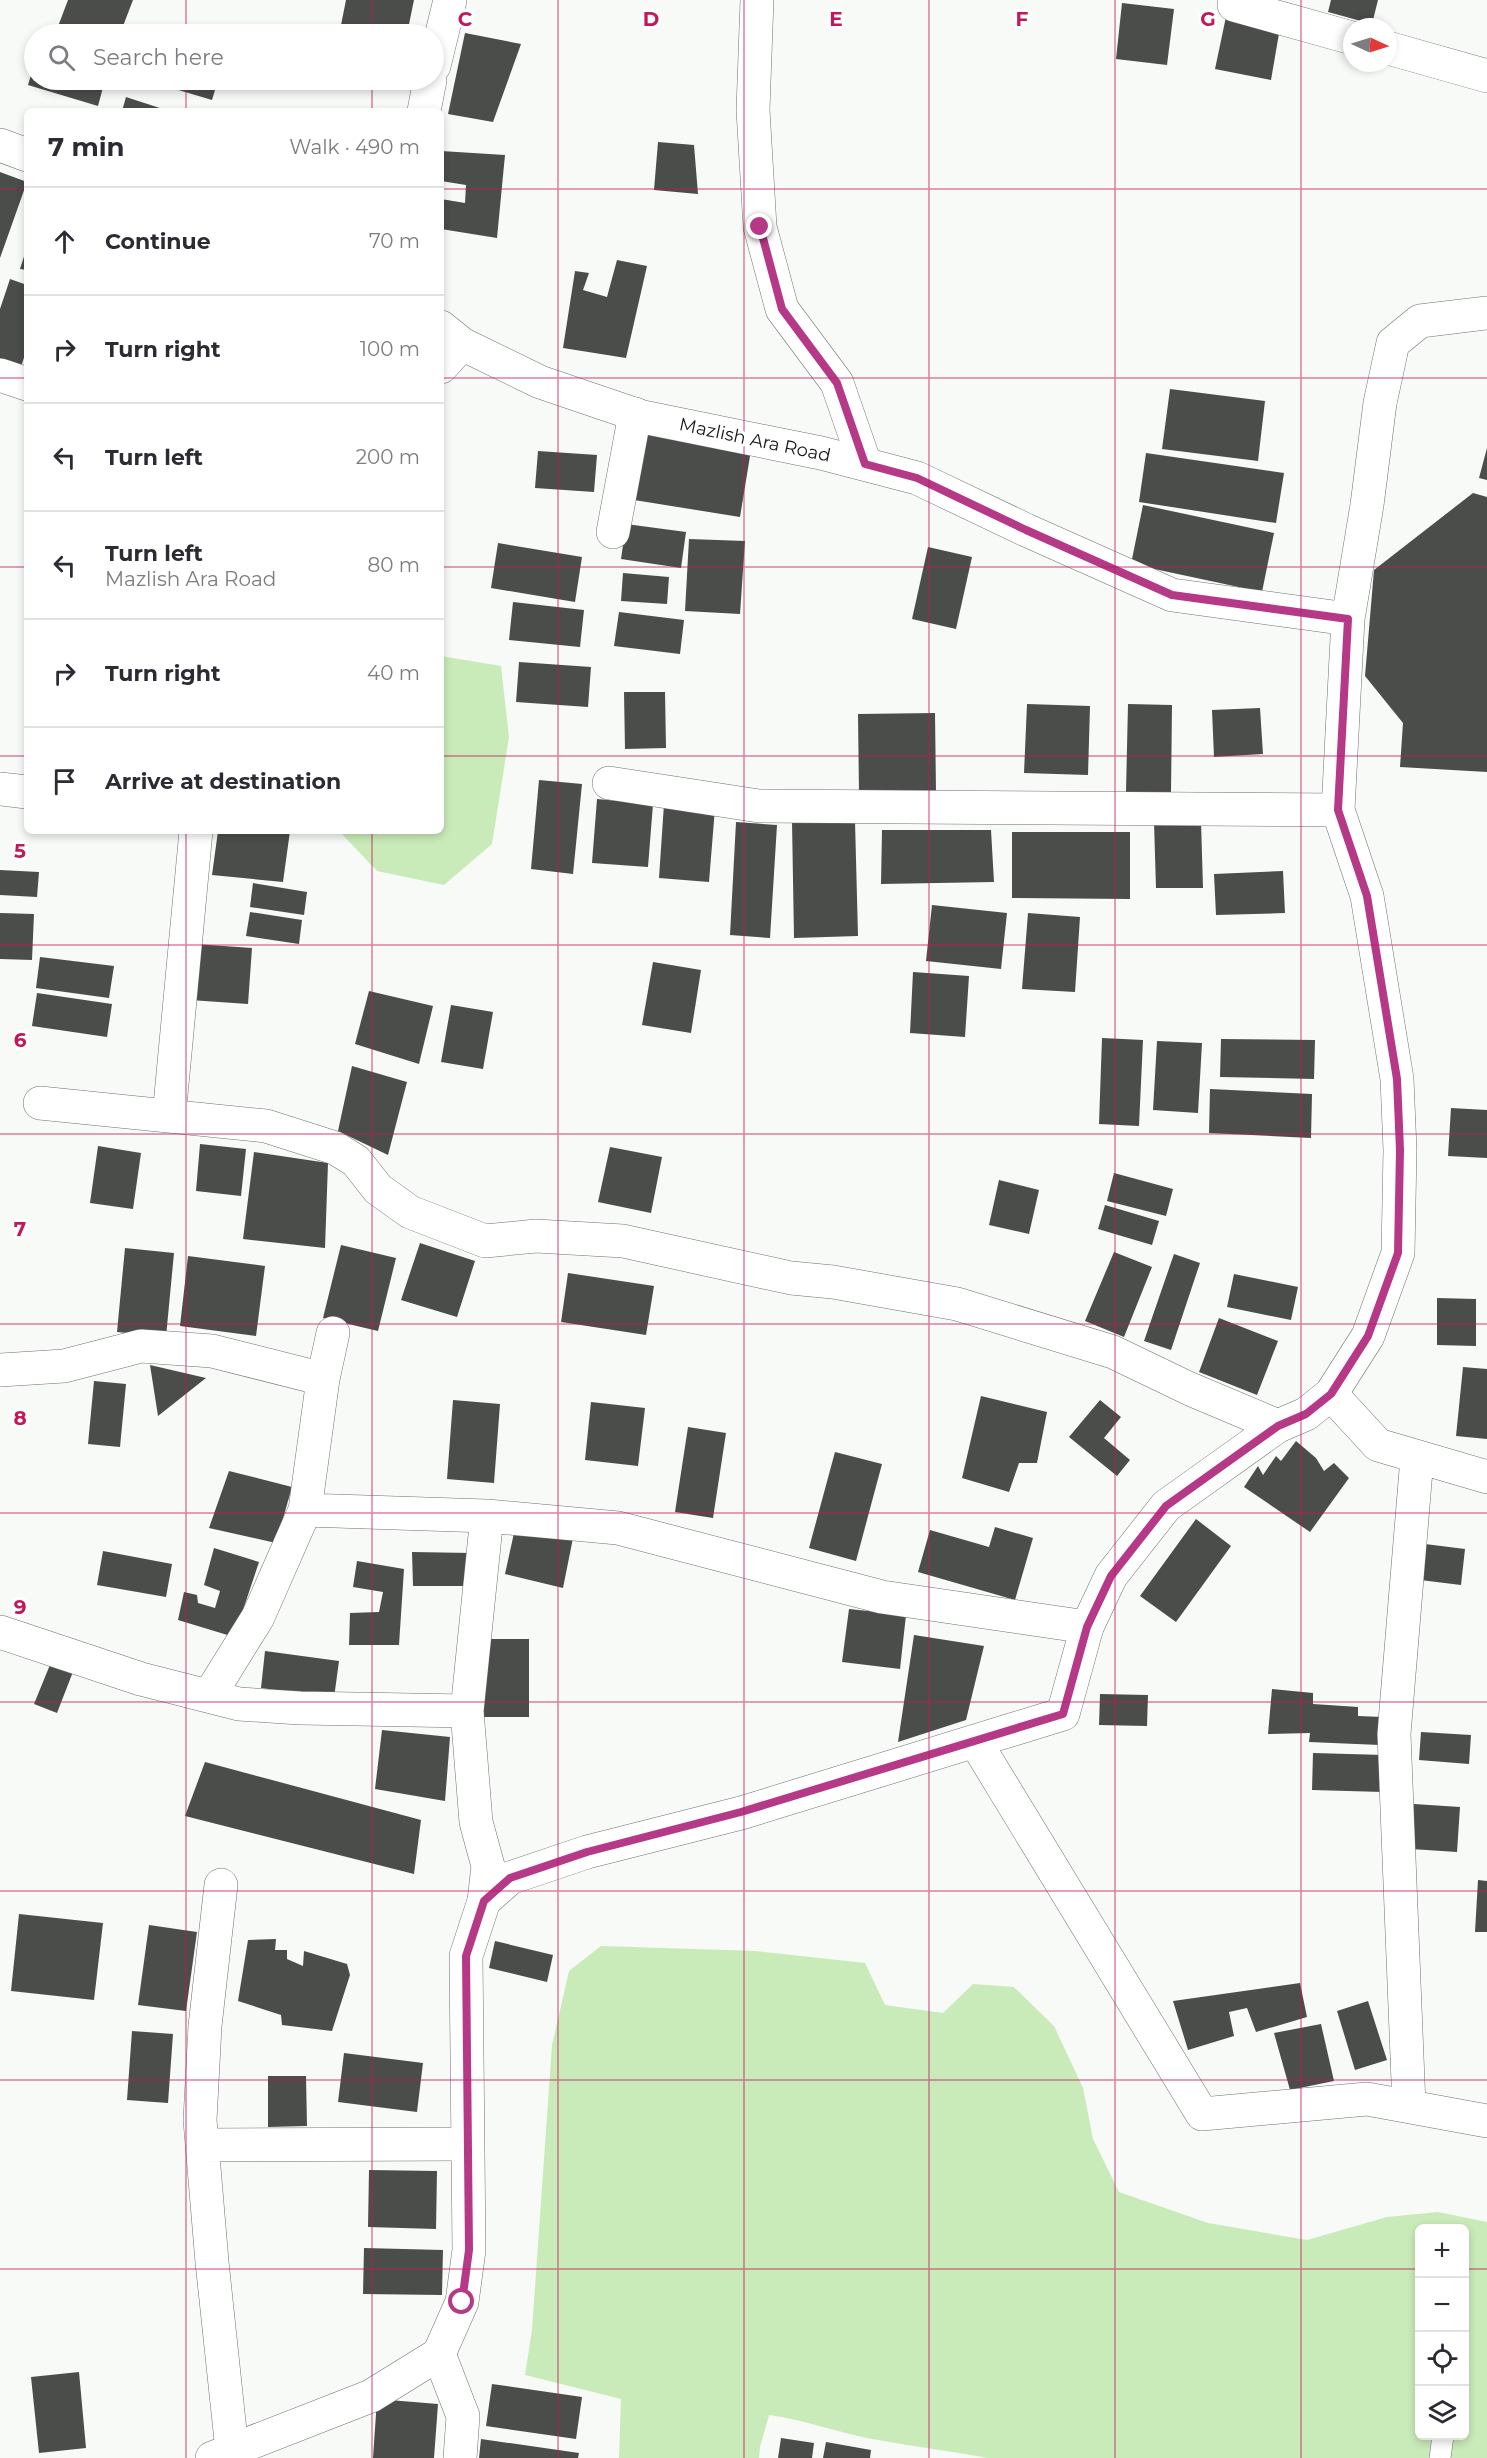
<!DOCTYPE html>
<meta charset="utf-8">
<style>
:root{--surface:#fff;--page:#f2f2f3;--text:#2b2b33;--muted:#7c7c81;--line:#e1e1e2}
body{margin:0;font-family:Montserrat,sans-serif;background:var(--page);color:var(--text)}
.controls{position:absolute;right:18px;bottom:18px;display:grid;overflow:hidden;border-radius:9px;box-shadow:0 3px 9px #0003}
.controls button{width:54px;height:54px;display:grid;place-items:center;padding:0;border:0;border-bottom:2px solid var(--line);background:var(--surface);color:var(--text);font:30px sans-serif}
.compass{position:absolute;left:1343px;top:18px;width:54px;height:54px;border-radius:50%;background:var(--surface);box-shadow:0 3px 9px #0003;rotate:94deg}
.stop{position:absolute;width:18px;height:18px;margin:-14px;border:4px solid #b63988;border-radius:50%;background:#fff}
.stop.end{background:#b63988;border-color:#fff;box-shadow:0 2px 6px #0008}
.list{margin:0;padding:0;list-style:none}
h2{display:flex;justify-content:space-between;align-items:center;height:78px;margin:0;padding:0 24px;font-size:26px}
h2 small{font-size:20px;font-weight:400;color:var(--muted)}
.list li{display:grid;grid-template-columns:39px 1fr auto;gap:18px;align-items:center;box-sizing:border-box;height:108px;padding:0 24px;border-top:2px solid var(--line)}
.list b{display:block;font-size:22px;white-space:nowrap}
.list p{margin:0;font-size:20px;white-space:nowrap;color:var(--muted)}
.list em{font-size:20px;font-style:normal;color:var(--muted)}
.icon{flex:none;width:33px;height:33px;fill:none;stroke:currentColor;stroke-width:2;stroke-linecap:round;stroke-linejoin:round}
.map{position:relative;flex:none;width:1487px;height:2458px;overflow:hidden}
.search{position:absolute;background:var(--surface);box-shadow:0 3px 9px #0003;left:24px;top:24px;width:420px;height:66px;display:flex;align-items:center;gap:15px;box-sizing:border-box;padding:0 21px;border-radius:33px;color:var(--muted);font-size:22px}
.panel{position:absolute;background:var(--surface);box-shadow:0 3px 9px #0003;left:24px;top:108px;width:420px;height:726px;border-radius:9px}
.map>svg:first-child{display:block}
.green{fill:#c9ebb9;fill-rule:evenodd}
.building{fill:#4b4d4a}
.lines{fill:none;stroke-linecap:round;stroke-linejoin:round}
.lane-casing{stroke:#70726f;stroke-width:22}
.street-casing{stroke:#70726f;stroke-width:34}
.secondary-casing{stroke:#70726f;stroke-width:34}
.lane{stroke:#fff;stroke-width:21}
.street{stroke:#fff;stroke-width:33}
.secondary{stroke:#fff;stroke-width:33}
.route{stroke:#b63988;stroke-width:8}
.grid{fill:none;stroke:#c2185b;stroke-width:1.5;stroke-opacity:0.55}
.labels{text-anchor:middle;dominant-baseline:central;stroke-width:6;stroke-linejoin:round;paint-order:stroke}
.street-label{font-size:18px;fill:#181817;stroke:#fff}
.grid-label{font-size:20px;text-anchor:middle;font-weight:bold;fill:#c2185b;stroke:#fff;stroke-width:6;stroke-linejoin:round;paint-order:stroke}
</style>
<div class="map">
<svg width="1487" height="2458" viewBox="0 0 1487 2458">
<rect width="100%" height="100%" fill="#f7faf6"/>
<!-- green -->
<path class="green" d="M441 656 501 666 509 737 492 844 444 885 377 871 339 831H441Z
M601 1946 756 1951 865 1963 885 2005 943 2013 973 1984 1014 1987 1054 2026 1083 2088 1093 2139 1119 2192 1208 2223 1307 2240 1387 2217 1438 2212 1487 2222V2458H988C951 2451 915 2447 878 2440 841 2434 807 2420 769 2415L760 2447 759 2458H619L621 2399 525 2375 532 2330 552 2045 569 1971ZM1420 2228H1464V2436H1420Z"/>
<!-- building -->
<path class="building" d="M68 0H133L120 34H71L57 29Z
M346 0H414L407 34H364L340 30Z
M1331 0H1378L1372 24 1328 12Z
M1122 3 1174 9 1167 65 1116 59Z
M1227 12 1281 22 1271 80 1215 69Z
M465 33 521 44 493 122 448 114Z
M34 65V80H105L98 106 28 85Z
M145 80H218L212 100Z
M126 97 169 111H122Z
M658 142 694 145 698 194 654 190Z
M441 151 505 155 497 238 441 229V199L465 203 466 185 441 181Z
M0 172 27 182 0 258Z
M27 247V270L20 269Z
M617 260 647 266 626 358 563 348 575 271 589 273 583 290 607 297Z
M10 279 27 285V348L21 367 0 360V309Z
M1170 389 1265 401 1258 461 1162 449Z
M645 433 751 450 740 517 634 500Z
M1487 448V480L1479 478Z
M538 451 597 455 594 492 535 488Z
M1146 453 1284 473 1276 523 1139 502Z
M1473 493 1487 497V772L1400 767 1403 723 1365 676 1374 570Z
M1143 505 1274 533 1262 592 1131 564Z
M626 524 686 532 681 568 621 559Z
M689 539 745 541 740 614 685 611Z
M498 543 582 557 575 602 491 588Z
M928 547 972 557 956 629 912 619Z
M623 573 669 577 667 604 621 601Z
M513 602 584 610 580 647 509 640Z
M619 612 684 620 680 654 614 646Z
M519 662 591 667 588 707 516 702Z
M624 692H665L666 748 625 749Z
M1027 704 1090 706 1088 775 1024 773Z
M1128 704 1172 705 1171 793 1126 792Z
M1260 708 1263 754 1214 757 1212 710Z
M935 713 936 792 859 793 858 714Z
M539 780 582 784 573 874 531 869Z
M597 799 653 804 648 867 592 863Z
M664 804 715 808 709 882 659 878Z
M792 821H855L858 936 794 938Z
M1201 821 1203 888H1156L1154 822Z
M736 822 777 825 770 938 730 935Z
M882 830H991L994 882 881 884Z
M218 831H290L283 882 212 875Z
M1012 832H1130V899L1012 898Z
M0 870 39 872 37 897 0 895Z
M1283 871 1285 913 1216 915 1214 874Z
M253 883 307 892 304 915 250 907Z
M932 905 1007 913 1001 969 926 961Z
M250 912 302 920 299 944 246 936Z
M0 913 34 914 32 960 0 959Z
M1028 913 1080 917 1075 992 1022 989Z
M195 944 252 948 248 1004 190 1000Z
M40 957 114 966 109 998 36 988Z
M653 962 701 970 691 1033 642 1025Z
M913 972 969 976 965 1037 910 1033Z
M369 991 433 1006 419 1064 355 1044Z
M37 993 112 1004 107 1037 32 1026Z
M451 1005 493 1012 483 1069 441 1062Z
M1102 1038 1143 1040 1139 1126 1099 1124Z
M1221 1039 1315 1040 1314 1079 1220 1077Z
M1157 1041 1202 1043 1198 1113 1153 1110Z
M352 1066 407 1082 388 1155 338 1131Z
M1210 1089 1312 1094 1311 1138 1209 1133Z
M1451 1108 1487 1110V1158L1448 1156Z
M200 1144 246 1149 241 1196 196 1191Z
M98 1146 141 1153 133 1209 90 1203Z
M610 1147 662 1157 651 1213 598 1202Z
M254 1152 328 1163 325 1248 243 1239Z
M1114 1173 1173 1189 1166 1216 1107 1201Z
M999 1180 1039 1190 1029 1234 989 1225Z
M1105 1205 1159 1221 1152 1245 1098 1229Z
M420 1243 475 1261 457 1317 401 1300Z
M341 1245 396 1258 378 1331 323 1318Z
M125 1248 174 1253 166 1337 117 1332Z
M1114 1252 1152 1267 1124 1337 1085 1321Z
M1174 1254 1200 1263 1171 1350 1144 1341Z
M188 1256 265 1266 256 1336 180 1326Z
M568 1273 654 1286 646 1335 561 1322Z
M1234 1274 1298 1287 1291 1320 1227 1307Z
M1437 1298 1476 1299V1346L1437 1345Z
M1219 1318 1278 1341 1257 1395 1199 1372Z
M150 1365 206 1378 158 1416Z
M1463 1367 1487 1369V1439L1456 1436Z
M94 1381 126 1384 120 1447 88 1444Z
M981 1396 1047 1412 1037 1463H1019L1009 1492 962 1478Z
M453 1400 500 1404 494 1483 447 1479Z
M1100 1400 1121 1417 1104 1438 1130 1460 1117 1476 1069 1437Z
M591 1402 645 1408 638 1466 585 1460Z
M688 1427 726 1433 713 1518 675 1512Z
M1296 1441 1316 1458 1324 1471 1334 1463 1349 1478 1310 1532 1244 1487 1258 1466 1263 1475 1276 1456 1281 1461Z
M835 1452 882 1464 856 1561 809 1548Z
M229 1471 292 1487 276 1543 209 1528Z
M1196 1519 1231 1546 1176 1622 1140 1596Z
M995 1527 1033 1538 1015 1600 918 1572 930 1530 989 1547Z
M514 1533 573 1538 563 1588 505 1574Z
M1417 1543 1465 1549 1461 1585 1412 1579Z
M214 1548 259 1562 234 1637 178 1620 184 1592 197 1595 198 1603 215 1608 220 1591 204 1585Z
M103 1551 172 1564 166 1597 97 1585Z
M412 1552 472 1553 467 1586H413Z
M357 1561 404 1569 399 1645H349L350 1613 379 1612 383 1592 353 1587Z
M849 1609 906 1615 900 1669 842 1662Z
M914 1635 984 1646 966 1720 898 1742Z
M483 1639H529V1717H483Z
M265 1651 339 1661 334 1698 261 1688Z
M54 1655 76 1664 57 1713 34 1704Z
M1272 1689 1313 1693V1704L1358 1707V1716L1382 1717 1380 1745 1309 1742 1310 1733 1268 1734Z
M1100 1694 1148 1695 1147 1726 1099 1725Z
M382 1730 450 1737 445 1801 375 1789Z
M1421 1732 1471 1735 1469 1764 1419 1760Z
M1313 1753 1384 1755 1383 1792 1312 1790Z
M205 1762 421 1820 414 1874 185 1816Z
M1414 1804 1460 1807 1457 1852 1411 1849Z
M1478 1880 1487 1881V1932H1475Z
M19 1914 103 1923 94 2000 11 1991Z
M149 1925 197 1932 186 2011 138 2005Z
M276 1939 275 1950H287V1959L303 1966 304 1951 347 1964 350 1975 332 2031 282 2025 281 2015 238 2001 248 1940Z
M495 1941 553 1955 547 1982 489 1968Z
M1300 1983 1307 2017 1256 2032 1247 2008 1229 2012 1234 2036 1188 2050 1173 2001Z
M1368 2001 1387 2060 1355 2070 1337 2011Z
M1321 2024 1334 2081 1290 2090 1274 2033Z
M132 2031 173 2034 168 2103 127 2100Z
M344 2053 423 2063 417 2112 338 2102Z
M268 2076H306L307 2126 268 2127Z
M369 2170 437 2171 436 2229 368 2227Z
M364 2248 443 2250 442 2295 363 2294Z
M79 2372 86 2448 39 2453 31 2377Z
M492 2384 582 2397 576 2439 486 2426Z
M377 2399 438 2404 434 2458H373Z
M781 2438 814 2443 812 2458H778Z
M481 2439 579 2453 578 2458H479Z
M826 2442 871 2450 870 2458H823Z"/>
<g class="lines">
<defs>
<path id="lane" d="M1440 2458 1443 2436"/>
<path id="street" d="M757 0 753 110 760 227 782 309 837 383 865 464
M1234 5 1352 38
M1388 48 1487 76
M434 66 450 0
M424 111 430 80
M441 367 462 344
M0 375 27 384
M613 532 635 414
M609 783 759 806 1338 810
M0 789 27 792
M40 1103 266 1126 335 1148 356 1161 378 1189 410 1212 485 1241 536 1236 623 1241 791 1278 833 1282 957 1304 1113 1352 1190 1389 1278 1426
M169 1116 196 831
M0 1370 64 1366 141 1346 212 1351 323 1379
M1331 1394 1378 1445 1487 1477
M305 1510 487 1516 618 1528 882 1597 1087 1627
M0 1632 141 1679 239 1704 300 1708 467 1711
M209 1696 258 1617 305 1510 323 1379 333 1333
M221 1885 205 2026 200 2120 212 2262 232 2450
M484 1901 488 1866 476 1822 467 1711 487 1516
M1409 2106 1394 1734 1417 1458
M202 2145 467 2144
M439 2354 463 2416 460 2458"/>
<path id="secondary" d="M0 145 27 155
M441 327 462 344 540 382 643 417 821 453 917 478 1026 530 1172 595 1348 619
M975 1741 1202 2114 1367 2099 1487 2121
M212 2458 371 2396 439 2354 462 2302 469 2250 466 1956 484 1901 510 1878 587 1852 741 1813 1063 1714 1087 1627 1111 1576 1166 1506 1278 1426 1306 1414 1331 1394 1368 1336 1398 1253 1400 1150 1397 1079 1367 896 1338 810 1348 619 1367 505 1380 403 1393 343 1420 321 1487 313"/>
</defs>
<!-- lane casing -->
<use href="#lane" class="lane-casing"/>
<!-- street casing -->
<use href="#street" class="street-casing"/>
<!-- secondary casing -->
<use href="#secondary" class="secondary-casing"/>
<!-- lane -->
<use href="#lane" class="lane"/>
<!-- street -->
<use href="#street" class="street"/>
<!-- secondary -->
<use href="#secondary" class="secondary"/>
</g>
<g class="lines">
<!-- route -->
<path class="route" d="M462 2302 469 2250 466 1956 484 1901 510 1878 587 1852 741 1812 1063 1714 1087 1627 1111 1576 1166 1506 1278 1426 1306 1414 1331 1394 1368 1336 1398 1253 1400 1150 1397 1079 1367 896 1338 810 1348 619 1172 595 1026 530 917 478 865 464 837 383 782 309 760 227"/>
</g>
<!-- grid -->
<path class="grid" d="M186 0V34M372 0V34M558 0V2458M744 0V2458M929 0V2458M1115 0V2458M1301 0V2458M186 80V111M372 80V111M0 189H27M441 189H1487M0 378H27M441 378H1487M0 567H27M441 567H1487M0 756H27M441 756H1487M186 831V2458M372 831V2458M0 945H1487M0 1134H1487M0 1324H1487M0 1513H1487M0 1702H1487M0 1891H1487M0 2080H1487M0 2269H1420M1464 2269H1487"/>
<g class="labels">
<!-- street labels -->
<g class="street-label">
<text transform="translate(755 440) rotate(12)">Mazlish Ara Road</text>
</g>
</g>
<g class="grid-label">
<text x="465" y="26">C</text>
<text x="651" y="26">D</text>
<text x="836" y="26">E</text>
<text x="1022" y="26">F</text>
<text x="1208" y="26">G</text>
<text x="20" y="858">5</text>
<text x="20" y="1047">6</text>
<text x="20" y="1236">7</text>
<text x="20" y="1425">8</text>
<text x="20" y="1614">9</text>
</g>
</svg>
<div class="controls">
<button>+</button>
<button>−</button>
<button><svg class="icon" aria-label="locate" viewBox="0 0 24 24"><circle cx="12" cy="12" r="6"/><path d="M12 2v4M12 18v4M2 12h4M18 12h4"/></svg></button>
<button><svg class="icon" aria-label="layers" viewBox="0 0 24 24"><path d="M12 4l9 5-9 5-9-5zM3 14l9 5 9-5"/></svg></button>
</div>
<svg class="compass" viewBox="-18 -18 36 36"><path d="M0-13l5 13h-10z" fill="#e53935"/><path d="M0 13l5-13h-10z" fill="#7c7c81"/></svg>
<div class="stop" style="left:462px;top:2302px"></div>
<div class="stop end" style="left:760px;top:227px"></div>
<div class="search"><svg class="icon" aria-label="search" viewBox="0 0 24 24"><circle cx="10" cy="10" r="6"/><path d="M15 15l6 6"/></svg>Search here</div>
<section class="panel">
<h2>7 min<small>Walk · 490 m</small></h2>
<ul class="list">
<li><svg class="icon" aria-label="ahead" viewBox="0 0 24 24"><path d="M12 20V5M6 11l6-6 6 6"/></svg><div><b>Continue</b></div><em>70 m</em></li>
<li><svg class="icon" aria-label="right" viewBox="0 0 24 24"><path d="M7 20v-9h11M14 6l5 5-5 5"/></svg><div><b>Turn right</b></div><em>100 m</em></li>
<li><svg class="icon" aria-label="left" viewBox="0 0 24 24"><path d="M17 20v-9H6M10 6l-5 5 5 5"/></svg><div><b>Turn left</b></div><em>200 m</em></li>
<li><svg class="icon" aria-label="left" viewBox="0 0 24 24"><path d="M17 20v-9H6M10 6l-5 5 5 5"/></svg><div><b>Turn left</b><p>Mazlish Ara Road</p></div><em>80 m</em></li>
<li><svg class="icon" aria-label="right" viewBox="0 0 24 24"><path d="M7 20v-9h11M14 6l5 5-5 5"/></svg><div><b>Turn right</b></div><em>40 m</em></li>
<li><svg class="icon" aria-label="arrive" viewBox="0 0 24 24"><path d="M6 21V4h12l-3 4 3 4H6"/></svg><div><b>Arrive at destination</b></div></li>
</ul>
</section>
</div>
